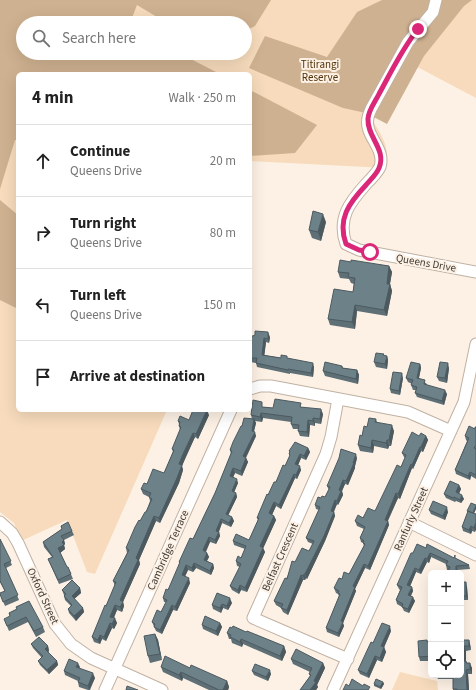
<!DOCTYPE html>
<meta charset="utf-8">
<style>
:root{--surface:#fff;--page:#f6f6f6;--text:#222;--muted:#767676;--line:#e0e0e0}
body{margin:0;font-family:"Source Sans 3",sans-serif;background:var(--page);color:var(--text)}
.controls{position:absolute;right:12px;bottom:12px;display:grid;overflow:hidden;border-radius:6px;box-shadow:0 4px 16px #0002}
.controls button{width:36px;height:36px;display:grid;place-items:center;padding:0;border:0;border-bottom:1px solid var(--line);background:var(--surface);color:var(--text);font:20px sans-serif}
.stop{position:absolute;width:12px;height:12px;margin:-9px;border:3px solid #db2777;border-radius:50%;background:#fff}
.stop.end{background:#db2777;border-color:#fff;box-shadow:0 1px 4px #0008}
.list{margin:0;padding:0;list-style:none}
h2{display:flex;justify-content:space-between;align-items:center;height:52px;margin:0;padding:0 16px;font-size:17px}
h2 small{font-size:13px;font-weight:400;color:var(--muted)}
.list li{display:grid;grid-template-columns:26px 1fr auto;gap:12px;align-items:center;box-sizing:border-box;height:72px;padding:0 16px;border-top:1px solid var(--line)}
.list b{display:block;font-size:15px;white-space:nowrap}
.list p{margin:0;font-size:13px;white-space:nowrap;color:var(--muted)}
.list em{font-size:13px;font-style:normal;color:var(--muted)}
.icon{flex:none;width:22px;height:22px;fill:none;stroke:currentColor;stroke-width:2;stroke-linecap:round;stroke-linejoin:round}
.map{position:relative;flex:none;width:476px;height:690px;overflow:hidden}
.search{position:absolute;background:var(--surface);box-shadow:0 4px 16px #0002;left:16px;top:16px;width:236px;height:44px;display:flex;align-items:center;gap:10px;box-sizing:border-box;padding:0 14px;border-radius:22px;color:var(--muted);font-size:15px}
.panel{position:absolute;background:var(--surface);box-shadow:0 4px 16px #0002;left:16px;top:72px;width:236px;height:340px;border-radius:6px}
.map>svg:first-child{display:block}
.green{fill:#f7dbbc;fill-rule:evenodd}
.forest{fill:#ceb190}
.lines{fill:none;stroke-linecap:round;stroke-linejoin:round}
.minor-casing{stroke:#c0b2a3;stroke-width:13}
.minor{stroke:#fff;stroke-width:11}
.wall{fill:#5e6f76}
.shaded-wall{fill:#4c5a60}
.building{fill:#6d8189;stroke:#4c5a60}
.route{stroke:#db2777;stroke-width:5}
.labels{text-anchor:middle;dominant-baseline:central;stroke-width:4;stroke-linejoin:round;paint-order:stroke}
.park-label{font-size:11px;fill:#51330a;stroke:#fdf1e5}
.street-label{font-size:11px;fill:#3f3a33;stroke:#fdf1e5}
</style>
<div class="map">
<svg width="476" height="690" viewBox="0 0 476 690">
<rect width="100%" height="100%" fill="#fdf1e5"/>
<!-- green -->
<path class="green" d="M0 0H476V98L406 61 373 121C383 138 390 147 386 168L250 161V74H18V410H167L95 574 87 572 67 520 21 541 14 523 0 512ZM23 23H245V53H23Z
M400 672 437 681 438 690H392Z"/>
<!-- forest -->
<path class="forest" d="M0 0H271L255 26 245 31V23H167L137 5 130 23H23V53H179L220 74H18V140H15L0 189Z
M382 0H472L464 6 424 56 387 124 366 113 343 108 249 68 265 36 327 57 357 12Z
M250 90 317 125 295 153 250 156Z
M0 200 18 215V309L0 300Z"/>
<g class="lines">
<defs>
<path id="minor" d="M436 0 433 12 408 42 371 109C370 112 368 115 368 118 364 136 386 148 380 167 377 173 371 179 366 184 350 202 337 218 346 244L359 250 476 272
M250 389 260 386H271L408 412 451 431
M338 399 331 437 326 454 253 618 348 659
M0 522 12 533 18 543 55 624 71 644 91 658 162 690
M409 522 476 555
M105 690 231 410
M333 690 464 402 476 344"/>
</defs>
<!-- minor casing -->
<use href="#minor" class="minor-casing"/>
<!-- minor -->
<use href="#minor" class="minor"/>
</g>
<!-- wall -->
<path class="wall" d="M326 222 321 241 312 238 309 230Z
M351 262 389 266 392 272 390 284 392 291 387 316 357 311 355 329 330 325 328 319 353 292 354 284 351 283 349 279 340 278 338 272Z
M250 337H270L269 343 266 342 264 355 281 358H287L314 367 313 377 290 373V374L257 367 256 363 250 362Z
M384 356H387L388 360 387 369 376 367 374 362Z
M420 364 421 368 419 378 427 384V385L447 394 444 405 417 397 415 393 416 390H413L411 385 412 384 408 382 406 378Z
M342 366 343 368 357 370 359 375 358 384 325 376 323 371Z
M449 368 447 383 439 381 437 377Z
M403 378 400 395 391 393 390 389Z
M264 407 273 408 302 407 323 414 321 424 315 423V426L310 425 309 437 300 436 298 431 299 429H293L291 424V422L263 418 262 422 255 421 256 423 254 432 256 436 246 458 248 462 242 476 235 473 233 477 238 483 234 492 236 493 237 497 228 515 232 517 234 521 231 527 222 523 219 532 220 536 216 544 210 542 206 552 207 553 209 557 207 561 213 564 214 568 211 575 196 568 193 572 188 570 185 577 190 583 177 611 173 610 162 634 156 631 152 622 161 612 166 602H164L163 598 168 590 180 564 179 562 193 539 215 493 231 454 230 450 242 426 252 419 251 415Z
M209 415 198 439 195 437 185 458 182 466 183 470 179 483 160 523 156 521 139 560 140 564 123 602 124 606 122 612 117 610 114 618 117 623 114 629 112 628 106 641 102 639 100 644 94 642 92 637 115 586 113 581 127 553 126 548 146 512 150 501 149 497 143 494 141 489 147 484 164 473 173 452 172 449 180 430 179 426V424L178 421 189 420Z
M376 419 377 422 394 431 391 446H389L388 449 374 446 373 453 360 451 358 445 362 436 367 427Z
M476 427V479L471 476 470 480 456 474 455 470 467 441 466 440 465 436Z
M419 436H426L428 440 423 452 421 451 413 469 412 468 400 499 398 498 388 521 389 525 370 570 365 568 355 589 356 591 343 623 344 626 339 637 327 632 326 628 339 596 338 594 336 593 334 588 342 579 349 574 364 546 363 543 361 542 360 538 364 529 357 526 355 521 375 511 401 467 405 458 404 457 402 453Z
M308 448 310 452 306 460 301 458 298 465 301 470 297 479 295 478 281 509 276 506 272 515 274 516 276 520 263 548 265 552 247 592 241 590 239 594 232 590 230 586 240 567 237 566 236 561 241 558 245 549 234 545 233 541 249 540 258 520 257 518 268 495 285 466 290 457 289 454 290 452 289 451Z
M357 458 355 466V468L348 485 345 484 342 491 343 495 338 505 337 504 334 512 335 516 325 541 307 579 306 578 305 580H303L288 615 283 612 281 608 276 605 274 601 295 562 309 551 313 544 308 542 306 538 319 510 316 509 315 505 321 498 325 497 329 490 327 486Z
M459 485 461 489 459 493 464 499 461 503 456 501 455 502 446 498 444 494Z
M476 509 474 513 475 532 472 531 471 534 463 531 462 527 468 512 467 511Z
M429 510 448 512 445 520 431 514Z
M61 526 72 531 74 535 64 540 65 544 64 545 65 549 60 553 67 567H68L73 579 59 584 48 559 52 557 44 547 43 542 62 529Z
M0 539 12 565 6 568 19 600 5 606 0 594 5 591 0 582Z
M426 548 457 559 469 565 470 569 457 570V573H447L448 570H447L446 565V564L431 557 429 563 427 562 421 574 416 572 410 586 412 587 413 591 411 596 415 601 409 613 404 611 402 607 397 604 396 600 400 590 399 589 397 585 413 553Z
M461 582 467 587 468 600H463L464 621H463L464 640H469L470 644 471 650 466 651V661L467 663 472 668V674H468L469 690H453V679H438L436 675H461Z
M80 588 81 593 74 599 83 608 84 612 76 621 69 613 68 609 71 606 65 600 64 596V595L62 590Z
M232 603 228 610 223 608 221 613 213 609 212 605Z
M17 609 43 627 45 632 36 637 28 622 9 631 4 619 10 617 9 613Z
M220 623 222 627 218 636 203 629 202 625Z
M391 631 384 647 386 652 382 662 377 660 369 678 360 674 358 670 373 643Z
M246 632 284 646 286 652 282 661 243 644 242 647 232 643 231 639H229L227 633Z
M155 634 158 640 162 660 150 663 148 656Z
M427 640 428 642H431V661H420L419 657Z
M31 644 48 646 49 651 48 652 57 661 58 665 49 674 40 665 38 661 42 658 33 648Z
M291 659 323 663 325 668 317 685 318 687 316 690H300L310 676 309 674 310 672 293 664Z
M80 667 79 668 95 678 90 690H88L79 687 78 682V681L65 675 64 671Z
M161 667 227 681 229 687 228 690H209L183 678 182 681 163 672Z
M252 671 271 674 268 681 254 675Z
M383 682 384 684 381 689 374 686V684Z"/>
<!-- shaded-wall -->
<path class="shaded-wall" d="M323 214 326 222 321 241 318 232Z
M389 266 392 272 389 289 390 284 392 291 387 316 384 310 387 284Z
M355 305 357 311 355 329 352 322Z
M268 332 270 337 269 343 268 339Z
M264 338 266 342 264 359 262 355Z
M387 356 388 360 387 369 385 364Z
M313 363 314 367 313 377 311 373Z
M448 363 449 368 447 383 445 378Z
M420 364 421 368 418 382 417 378Z
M357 370 359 375 358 384 356 379Z
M402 373 403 378 400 395 399 391Z
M445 390 447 394 444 405 442 401Z
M321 409 323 414 321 424 320 419Z
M207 410 209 415 198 439 196 434Z
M261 413 263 418 262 422 260 417Z
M313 418 315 423V426L313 421Z
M254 419 256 423 253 434 255 432 256 436 244 461 243 456 252 431Z
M308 420 310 425 309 437 307 432Z
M392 425 394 431 391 446 389 440Z
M193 433 195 437 182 466 183 470 179 483 160 523 159 518 179 464Z
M426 436 428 440 423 452 421 447Z
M372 440 374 446 373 453 371 448Z
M387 440 389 446 388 449 386 443Z
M420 447 421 451 413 469 412 465Z
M308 448 310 452 306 460 304 456Z
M300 454 301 458 297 468 295 464Z
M356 454 357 458 355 466V468L348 485 346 481Z
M246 458 248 462 242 476 241 471Z
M411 464 412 468 400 499 398 494Z
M300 466 301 470 297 479 296 475Z
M233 468 235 473 232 480 230 476Z
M470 472 471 476 470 480 468 476Z
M294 474 295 478 281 509 279 505Z
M237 479 238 483 233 495 232 491Z
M343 480 345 484 342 491 343 495 338 505 337 501 339 490Z
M459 485 461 489 458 496 456 492Z
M236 493 237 497 227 518 226 514Z
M396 493 398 498 386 524 385 520Z
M462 495 464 499 461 503 460 500Z
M335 500 337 504 332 515 331 511Z
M274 502 276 506 271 517 269 513Z
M476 505V509L473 515V513Z
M447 507 448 512 445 520 443 516Z
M334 512 335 516 325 541 307 579 305 574Z
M154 516 156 521 139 560 140 564 123 602 124 606 122 612 120 607V600L136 558Z
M274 516 276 520 262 551 260 546Z
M232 517 234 521 231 527 229 523Z
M221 519 222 523 218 533 219 532 220 536 216 544 215 540 216 531Z
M388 521 389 525 370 570 368 566Z
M476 522V530L475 532 474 528Z
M471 526 472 531 471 534 469 530Z
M209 537 210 542 204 555 203 550Z
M64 540 65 544 64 545 65 549 60 553 58 548 62 542Z
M263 548 265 552 247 592 245 588Z
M207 553 209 557 205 564 204 560Z
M430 553 431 557 429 563 427 559Z
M425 558 427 562 421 574 419 570Z
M194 563 196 568 193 572 192 568Z
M213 564 214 568 211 575 210 571Z
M364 564 365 568 355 589 356 591 343 623 344 626 339 637 338 633 341 621 353 586Z
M186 565 188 570 183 580 182 575Z
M456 566 457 570V573H455Z
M415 568 416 572 409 589 407 585Z
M304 574 306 578 305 580 303 576Z
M301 575 303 580 288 615 287 610Z
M189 578 190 583 177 611 175 607Z
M466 582 467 587 468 600 466 596Z
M240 585 241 590 239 594 238 590Z
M412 587 413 591 409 599 408 595Z
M80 588 81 593 73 600 72 596Z
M462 596 463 600 464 621 463 616Z
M413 597 415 601 409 613 408 609Z
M230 598 232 603 228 610 227 606Z
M222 604 223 608 221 613 220 608Z
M115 605 117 610 112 621 110 617Z
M172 605 173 610 162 634 160 630Z
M83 608 84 612 76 621 74 616Z
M461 616 463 621 464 645 462 640Z
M115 618 117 623 114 629 112 624Z
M110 623 112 628 106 641 104 637Z
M220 623 222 627 218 636 216 631Z
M390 626 391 631 383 650 381 646Z
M155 634 158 640 162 660 160 654Z
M100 635 102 639 100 644 98 640Z
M241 639 243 644 242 647 240 642Z
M469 640 470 644 471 650 469 646Z
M48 646 49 651 47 653 45 649Z
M284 646 286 652 282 661 280 656Z
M464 646 466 651V661L467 665 464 661Z
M384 647 386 652 382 662 380 658Z
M375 656 377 660 369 678 367 674Z
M57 661 58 665 49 674 47 670Z
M78 663 80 667 78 671 76 667Z
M323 663 325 668 317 685 318 687 316 690H310Z
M470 663 472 668V674L470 669Z
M270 670 271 674 268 681 266 677Z
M466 670 468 674 469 690H467Z
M181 672 183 678 182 681 179 675Z
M93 673 95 678 89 690 88 686Z
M227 681 229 687 228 690H223Z
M383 682 384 684 381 689 380 687Z"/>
<!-- building -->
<path class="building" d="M313 211 323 214 318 232 309 230Z
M340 260 351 262V260L389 266 387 284H390L384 310 355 305 352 322 328 319 334 289 353 292 355 278 348 277 349 273 338 272Z
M255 331 268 332V339L264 338 262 355 281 358V355L287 356V358L313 363 311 373 288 369V370L256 363 257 358H250V337L255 335Z
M376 353 384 354 383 355 387 356 385 364 374 362Z
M325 362 342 366V368L357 370 356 379 323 371Z
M411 362 420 364 417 378 425 380 424 384 445 390 442 401 415 393 417 387 411 385 413 380 406 378Z
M440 362 448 363 445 378 437 377Z
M393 372 402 373 399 391 390 389Z
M275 399 301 403 300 407 321 409 320 419 313 418V421L308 420 307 432 298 431 299 425 291 424 292 417 261 413 260 417 251 415 253 400 262 402V407L273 408Z
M193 410H207L196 434 193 433 183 454 179 464 182 465 177 478 159 518 154 516 136 558 138 560 120 600 123 602 120 607 115 605 110 617 115 618 112 624 110 623 104 637 100 635 98 640 92 637 105 605 106 606 116 582 113 581 129 550 126 548 135 527 139 520 140 521 145 512H146L152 499 149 497 151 493 141 489 144 483 147 484 153 469 164 473 174 450 172 449 181 427 179 426 180 422 178 421 180 416 189 420Z
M244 418 254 419 252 431 255 432 243 456 246 458 241 471 233 468 230 476 237 479 232 491 236 493 226 514 232 517 229 523 221 519 216 531 219 532 215 540 209 537 203 550 207 553 204 560 213 564 210 571 194 563 192 568 186 565 182 575 189 578 175 607 172 605 160 630 154 627 155 624 152 622 157 610 161 612 167 600 163 598 166 589 168 590 180 562H179L190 538 193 539 215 493 232 451 230 450 233 442 241 426H242Z
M369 418 376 419 375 422 392 425 389 440H387L386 443 372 440 371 448 358 445 360 435 362 436 364 426 367 427Z
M469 426 475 429V427H476V445L474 448 476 449V475L470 472 468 476 455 470 469 438 465 436Z
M412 432 419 436 421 433 426 436 421 447H420L412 465 411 464 398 494 396 493 385 520 388 521 368 566 364 564 353 586 355 587 341 621 343 622 338 633 326 628 340 594 338 593 339 591 334 588 339 578 342 579 344 572 349 574 365 544 363 543 364 541 360 538 365 527 355 521 358 515 363 518 368 508 375 511 397 465 401 467 406 455 402 453Z
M295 442 308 448 304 456 300 454 295 464 300 466 296 475 294 474 279 505 274 502 269 513 274 516 260 546 263 548 245 588 240 585 238 590 230 586 241 564 236 561 238 556 241 558 246 546 233 541 236 534 249 540 259 518H257L259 513 267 494 268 495 274 482H276L283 465 285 466 290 455 289 454 290 451H289Z
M341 449 356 454 353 463H354L346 481 343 480 339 490 341 491 337 501 335 500 331 511 334 512 324 536 305 574H304L303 576 301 575 287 610 281 608 283 604 274 601 285 578 287 579 292 561 295 562 302 548 309 551 314 541 306 538 320 507 315 505 318 497 321 498 322 496 325 497 330 487 327 486 339 458Z
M450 481 459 485 456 492 462 495 460 500 454 497 453 498 444 494Z
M433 501 447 507 443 516 429 510Z
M471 503 476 505 473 513 467 511Z
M468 511 476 514V522L474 528 471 526 469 530 462 527Z
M68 522 72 531 61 536 64 540 62 542 64 545 58 548 67 567H68L71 574 58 580 48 559 53 557 43 542 62 529 61 526Z
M0 539 11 561 4 564 18 595 3 602 0 594V593L5 591 0 581Z
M417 544 426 548 427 544 454 558 455 555V558L469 565 456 566V570L455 573H447L450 567 446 565 448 561 430 553 427 559 425 558 419 570 415 568 407 585 412 587 408 595 413 597 408 609 402 607 403 604 396 600 402 587 397 585 411 553H413Z
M72 580 80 588 72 596 83 608 74 616 68 609 72 605 64 596 66 594 62 590Z
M461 582H466V596H462L463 616H461L462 640H469V646H464V661H466V663H470V669L466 670 467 690H457V689H453V675H461Z
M217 593 230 598 227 606 222 604 220 608 212 605Z
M29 601 43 627 34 631 26 617 7 626 4 619 10 616 9 613 17 609 16 607Z
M205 616 220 623 216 631 202 625Z
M382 623 390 626 381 646 384 647 380 658 375 656 367 674 358 670 371 642 373 643Z
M233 626 246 632 247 631 284 646 280 656 241 639 240 642 230 637 231 635 227 633 230 627 232 628Z
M155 634 160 654 148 656 144 636Z
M39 637 48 646 45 649 57 661 47 670 38 661 43 656 31 644Z
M427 640V642H431V656L419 657 418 641Z
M296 649 323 663 314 681 316 682 310 690H300L311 675 309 674 312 668 291 659Z
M165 656 190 668 191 665 227 681 223 690H219L181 672 179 675 161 667Z
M69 659 78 663 76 667 93 673 88 686 78 682 80 678 64 671Z
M255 664 270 670 266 677 252 671Z
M352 679 363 686 364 684 370 687 368 690H343L346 684 349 686Z
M376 679 383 682 380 687 374 684Z
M127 686 138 690H126Z"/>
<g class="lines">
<!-- route -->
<path class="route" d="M370 252 359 250 346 244C337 219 349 203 366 185 370 180 377 174 379 168 387 150 367 137 368 119 368 111 375 102 379 94 391 72 402 49 418 29"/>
</g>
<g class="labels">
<!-- park labels -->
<g class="park-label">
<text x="320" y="64">Titirangi<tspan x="320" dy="13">Reserve</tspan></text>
</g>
<!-- street labels -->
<g class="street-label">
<text transform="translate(426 263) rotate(10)">Queens Drive</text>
<text transform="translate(411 519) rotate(-66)">Ranfurly Street</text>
<text transform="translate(168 550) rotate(-66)">Cambridge Terrace</text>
<text transform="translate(280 557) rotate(-66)">Belfast Crescent</text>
<text transform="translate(43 596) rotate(65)">Oxford Street</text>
</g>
</g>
</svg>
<div class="controls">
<button>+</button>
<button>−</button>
<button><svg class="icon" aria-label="locate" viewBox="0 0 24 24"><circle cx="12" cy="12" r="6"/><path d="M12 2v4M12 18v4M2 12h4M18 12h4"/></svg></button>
</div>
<div class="stop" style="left:370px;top:252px"></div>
<div class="stop end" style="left:418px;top:29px"></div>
<div class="search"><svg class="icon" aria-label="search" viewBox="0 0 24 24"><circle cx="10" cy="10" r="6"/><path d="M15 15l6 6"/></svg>Search here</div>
<section class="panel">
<h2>4 min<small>Walk · 250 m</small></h2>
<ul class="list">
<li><svg class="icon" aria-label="ahead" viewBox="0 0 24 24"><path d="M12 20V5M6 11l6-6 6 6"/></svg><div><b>Continue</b><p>Queens Drive</p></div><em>20 m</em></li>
<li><svg class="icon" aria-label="right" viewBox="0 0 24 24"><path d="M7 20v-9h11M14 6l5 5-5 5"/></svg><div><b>Turn right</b><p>Queens Drive</p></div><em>80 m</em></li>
<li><svg class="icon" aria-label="left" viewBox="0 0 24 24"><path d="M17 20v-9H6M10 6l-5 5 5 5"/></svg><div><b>Turn left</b><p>Queens Drive</p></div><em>150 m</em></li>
<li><svg class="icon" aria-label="arrive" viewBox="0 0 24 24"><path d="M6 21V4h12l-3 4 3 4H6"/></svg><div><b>Arrive at destination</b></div></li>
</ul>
</section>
</div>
